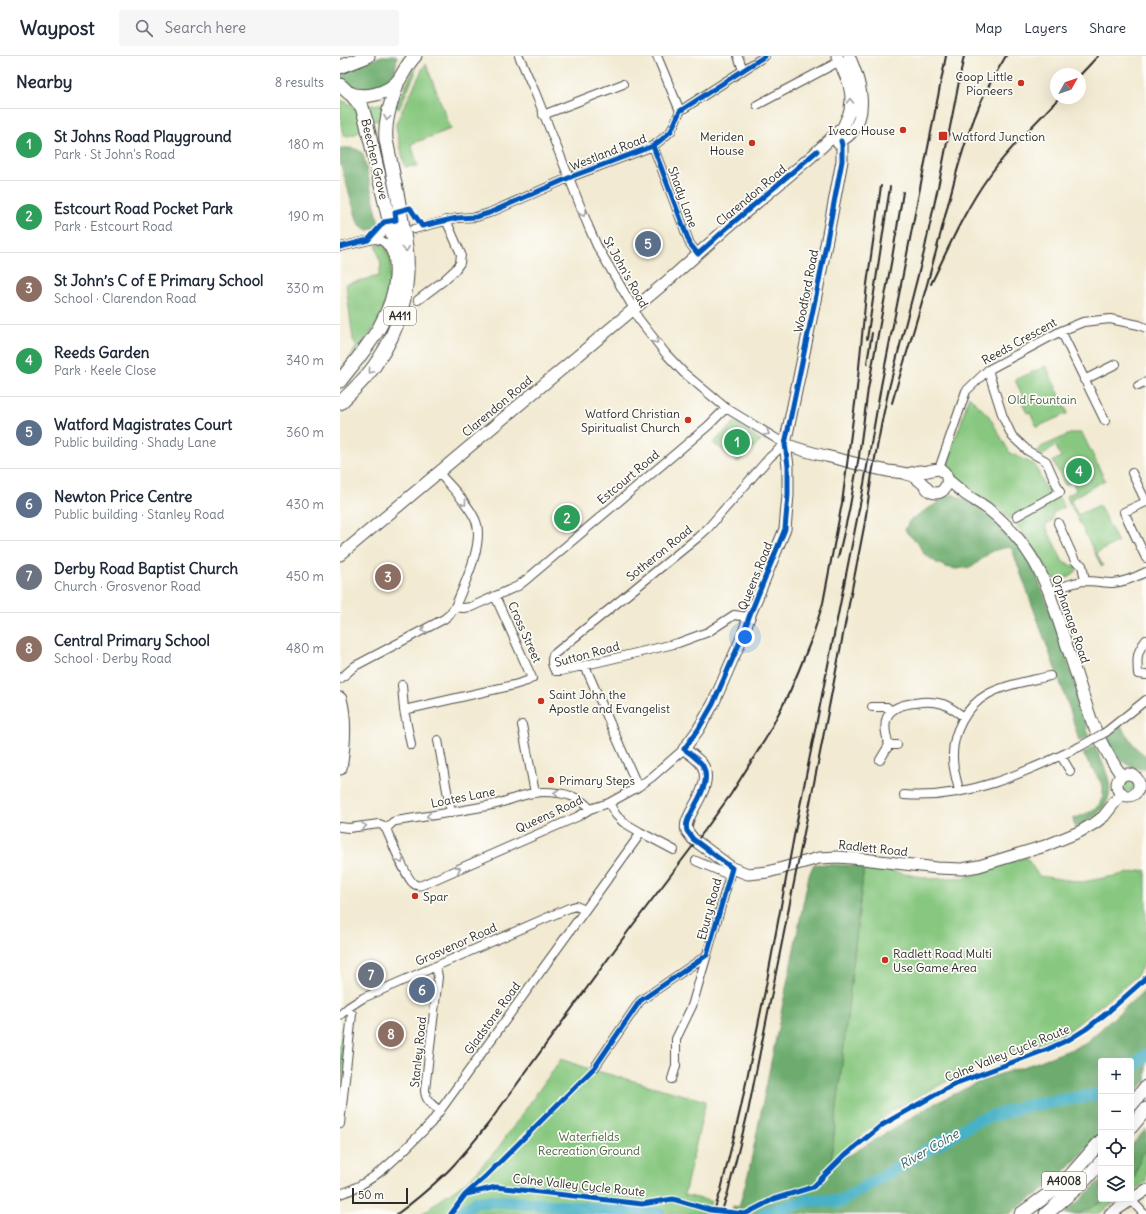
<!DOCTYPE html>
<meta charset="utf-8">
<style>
:root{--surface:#fff;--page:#f6f6f7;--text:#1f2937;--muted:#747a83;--line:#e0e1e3;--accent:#0b8043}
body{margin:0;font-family:Delius,sans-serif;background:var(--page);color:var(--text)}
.controls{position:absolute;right:12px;bottom:12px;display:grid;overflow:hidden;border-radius:4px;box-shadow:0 4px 16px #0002}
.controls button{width:36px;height:36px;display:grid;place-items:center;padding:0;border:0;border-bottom:1px solid var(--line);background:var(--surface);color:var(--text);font:20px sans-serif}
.compass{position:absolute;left:710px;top:12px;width:36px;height:36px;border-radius:50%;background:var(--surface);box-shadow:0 4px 16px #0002;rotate:50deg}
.scale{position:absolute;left:12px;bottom:10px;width:56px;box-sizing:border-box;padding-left:4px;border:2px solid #2b2b2b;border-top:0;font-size:11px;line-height:14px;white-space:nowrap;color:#2b2b2b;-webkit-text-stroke:3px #fdfcf7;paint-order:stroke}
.you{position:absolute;left:405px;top:581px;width:14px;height:14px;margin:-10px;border:3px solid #fff;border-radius:50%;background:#1a73e8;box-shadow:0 0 0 6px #1a73e833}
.badge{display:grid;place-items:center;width:26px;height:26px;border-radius:50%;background:var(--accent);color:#fff;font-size:13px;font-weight:700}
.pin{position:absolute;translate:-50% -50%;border:2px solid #fff;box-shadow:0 1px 4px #0006}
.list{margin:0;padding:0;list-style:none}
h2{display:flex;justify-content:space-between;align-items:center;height:52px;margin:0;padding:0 16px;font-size:17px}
h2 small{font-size:13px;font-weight:400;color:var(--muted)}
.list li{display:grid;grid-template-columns:26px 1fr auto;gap:12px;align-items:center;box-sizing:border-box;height:72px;padding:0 16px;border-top:1px solid var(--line)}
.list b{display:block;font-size:15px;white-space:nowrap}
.list p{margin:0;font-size:13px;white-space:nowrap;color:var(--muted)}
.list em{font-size:13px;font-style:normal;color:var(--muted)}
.icon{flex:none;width:22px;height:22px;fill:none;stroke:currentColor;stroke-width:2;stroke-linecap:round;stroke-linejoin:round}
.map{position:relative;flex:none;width:806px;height:1158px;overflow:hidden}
header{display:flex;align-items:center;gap:24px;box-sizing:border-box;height:56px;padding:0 20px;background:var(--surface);border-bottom:1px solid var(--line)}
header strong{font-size:19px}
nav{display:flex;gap:22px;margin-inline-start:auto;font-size:14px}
.search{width:280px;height:36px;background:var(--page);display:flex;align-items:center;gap:10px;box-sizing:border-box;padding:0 14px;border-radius:4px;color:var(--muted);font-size:15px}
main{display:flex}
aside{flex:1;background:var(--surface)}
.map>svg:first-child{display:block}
.green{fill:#87c77f;stroke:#597955}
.forest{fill:#6dac6e;stroke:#4c6c4c}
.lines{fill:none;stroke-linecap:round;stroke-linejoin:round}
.river{stroke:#47b1c5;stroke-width:13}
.street-casing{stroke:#494844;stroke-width:10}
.secondary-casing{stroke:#494844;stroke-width:13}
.primary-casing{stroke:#494844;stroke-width:15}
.street{stroke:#fff;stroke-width:8}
.secondary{stroke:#fff;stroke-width:11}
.primary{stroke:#fff;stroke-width:13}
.rail{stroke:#2b2b2b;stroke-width:2}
.street-bridge-casing{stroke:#494844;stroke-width:10;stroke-linecap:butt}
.street-bridge{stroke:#fff;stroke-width:8}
.cycleway-casing{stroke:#fdfcf7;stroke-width:8}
.cycleway{stroke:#0057b8;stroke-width:5}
.oneway{stroke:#a0a0a0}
.poi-dot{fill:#c8321e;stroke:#fdfcf7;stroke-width:1.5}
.labels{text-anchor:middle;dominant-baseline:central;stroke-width:3.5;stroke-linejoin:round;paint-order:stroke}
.shield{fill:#fdfcf7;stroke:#6a6a68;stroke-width:1}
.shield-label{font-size:11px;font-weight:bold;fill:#2b2b2b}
.poi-label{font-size:12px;fill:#2b2b2b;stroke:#fdfcf7;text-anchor:start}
.street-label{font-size:12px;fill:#2b2b2b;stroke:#fdfcf7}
.park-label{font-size:12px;fill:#4b6248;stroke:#fdfcf7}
.water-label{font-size:13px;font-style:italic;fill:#366169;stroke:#fdfcf7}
</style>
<header>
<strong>Waypost</strong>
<div class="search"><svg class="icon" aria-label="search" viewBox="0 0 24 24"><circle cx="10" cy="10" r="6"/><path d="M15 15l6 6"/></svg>Search here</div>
<nav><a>Map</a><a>Layers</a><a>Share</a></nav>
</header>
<main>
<aside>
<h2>Nearby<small>8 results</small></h2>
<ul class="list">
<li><span class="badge" style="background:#2e9e5b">1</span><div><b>St Johns Road Playground</b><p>Park · St John's Road</p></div><em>180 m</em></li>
<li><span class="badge" style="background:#2e9e5b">2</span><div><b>Estcourt Road Pocket Park</b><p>Park · Estcourt Road</p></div><em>190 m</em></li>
<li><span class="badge" style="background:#8d6e63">3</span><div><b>St John’s C of E Primary School</b><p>School · Clarendon Road</p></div><em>330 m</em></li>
<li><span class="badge" style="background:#2e9e5b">4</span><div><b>Reeds Garden</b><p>Park · Keele Close</p></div><em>340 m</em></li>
<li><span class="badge" style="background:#5c6f8a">5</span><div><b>Watford Magistrates Court</b><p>Public building · Shady Lane</p></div><em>360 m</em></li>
<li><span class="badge" style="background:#5c6f8a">6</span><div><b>Newton Price Centre</b><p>Public building · Stanley Road</p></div><em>430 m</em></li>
<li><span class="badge" style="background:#6b7280">7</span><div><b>Derby Road Baptist Church</b><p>Church · Grosvenor Road</p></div><em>450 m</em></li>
<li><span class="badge" style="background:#8d6e63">8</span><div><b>Central Primary School</b><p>School · Derby Road</p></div><em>480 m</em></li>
</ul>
</aside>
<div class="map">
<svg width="806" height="1158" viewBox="0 0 806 1158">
<rect width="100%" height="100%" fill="#fdfcf7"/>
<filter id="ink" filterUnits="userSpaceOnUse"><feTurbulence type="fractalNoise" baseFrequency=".025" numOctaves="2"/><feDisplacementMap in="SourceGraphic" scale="8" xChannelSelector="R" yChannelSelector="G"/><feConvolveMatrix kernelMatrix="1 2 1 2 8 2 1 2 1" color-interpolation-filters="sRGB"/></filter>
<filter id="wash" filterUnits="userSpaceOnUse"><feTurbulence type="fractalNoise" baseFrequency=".012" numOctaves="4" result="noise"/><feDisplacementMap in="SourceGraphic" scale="16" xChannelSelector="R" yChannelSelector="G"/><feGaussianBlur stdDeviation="0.9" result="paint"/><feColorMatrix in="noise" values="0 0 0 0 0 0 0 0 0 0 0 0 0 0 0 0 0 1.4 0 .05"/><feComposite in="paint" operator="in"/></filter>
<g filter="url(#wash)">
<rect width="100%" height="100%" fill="#f2ead2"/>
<!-- green -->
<path class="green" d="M86 8 111 73 71 88 78 110 65 111 56 71V67L83 12Z
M75 10V18L59 53 56 51Z
M0 44C4 45 11 48 14 51 19 58 25 72 17 77 13 79 8 80 4 81 0 70 0 56 0 44Z
M45 47 41 66 35 64 34 66 28 50Z
M38 189H42L45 191 50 201 51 211 48 239 36 270 0 315 11 300 17 290 13 284 6 228 39 220 41 208 36 190Z
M706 310 728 357 697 371 690 356 687 357 681 344 684 343 675 324Z
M629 340 649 360 670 397 695 409 706 434 713 430 724 451 713 457 712 465 705 469 723 506 735 511 737 514C733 520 719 526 713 522 707 517 704 507 700 501 690 485 677 469 663 457 653 448 611 422 609 413 604 399 617 380 621 367 624 358 626 349 629 340Z
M395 366 421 385 398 406 373 387Z
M732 377H742L765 424 730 444 738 459 759 449 778 486 756 497 763 510 762 511 726 440 736 435 733 426 725 429 713 405 721 401 715 389 702 400 697 397 701 391Z
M224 451 241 470 233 477 217 458Z
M782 729a6 6 0 1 1 12 0a6 6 0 1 1-12 0Z
M686 801 699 820 742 826 806 814V903L797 920 724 979 642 1007 554 1053 491 1105 524 810 592 823 628 821Z
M221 1003 246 1012 366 1045 344 1139 371 1145 367 1158H82L106 1139 129 1124 158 1092Z
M806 1095V1126L791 1136V1125L795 1121 801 1098Z
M768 1143H780L758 1158H738Z"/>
<!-- forest -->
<path class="forest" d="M42 0H57L55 16 46 28 24 35 10 31 0 22V16Z
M0 92C9 92 17 91 23 98L39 167V171L26 175 24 172 18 167 0 106Z
M611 438C642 448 675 483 692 510 698 520 701 533 706 544 723 588 737 634 749 680L739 685 730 654 672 493 668 491 652 495 632 511 616 513 606 511 597 507 584 498 577 486 568 478 565 474 569 465Z
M781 670 796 692 806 700V713C785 714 775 699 766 683Z
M754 690C765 712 781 737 758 757 752 763 742 767 735 772L733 763 750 756 759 749 763 740V730L743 698Z
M474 808 524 810 491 1105 510 1099 592 1049 645 1023 692 1008 743 989 806 933V1024L791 1042V1005H761V1078L714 1126 669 1158H391L393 1150 399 1151 409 1115 469 819Z
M5 972 9 974 0 1039V989L2 974Z
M806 1073V1095L801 1098 795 1121 791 1125V1090Z
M761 1124V1143H768L738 1158H725Z"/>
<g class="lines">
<!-- river -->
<path class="river" d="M791 1012 806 999
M120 1158 136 1146 158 1145 319 1158
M424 1158 469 1144 499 1146 639 1064 686 1050 761 1038"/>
</g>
</g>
<g filter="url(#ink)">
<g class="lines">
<defs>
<path id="street" d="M179 0 195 36 249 172 257 190 294 253 298 262 326 298 344 317 386 352 445 388 430 401 368 472 357 482 213 599C211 606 212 609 215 615H221L338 587 368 576 394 559 409 561
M317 0 340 55
M398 0 403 14
M417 49 500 5
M203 59 283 28
M313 90 350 188 358 198
M49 166 46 174 34 183C44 183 49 190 52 199
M74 173 117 162 136 161 149 157 233 120 313 90 321 84 331 75 340 55 425 0
M0 191 34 183
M78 244 103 225 115 214 120 207 121 198 106 164
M721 275 765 365
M648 314 663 361 672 380 688 395 706 405 720 436 677 460
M744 324 776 308
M798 330 806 326
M599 413 626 335 648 314 721 275 743 266 770 263 799 269 806 272
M792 417 806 446
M806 446 784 456 806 502
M718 467 735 505 742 509 745 525
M709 536C721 531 733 526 745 525 755 525 764 527 773 527 785 526 796 521 806 516
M115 551 123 552 131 551 178 530 187 523 368 370 386 352
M806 584C796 597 797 602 798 618L806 619
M245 610 298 731
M0 623 15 610 104 563 110 558 115 551C124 529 146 485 135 463 127 446 111 431 99 417
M62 629 64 654 71 689
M532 651H547L551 655
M64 654 174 629 187 625 192 622 155 540
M182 669 195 737
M766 676 806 644
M98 684 111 757
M549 689C540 662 547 650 575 647 585 645 594 645 603 648 611 651 617 656 624 661
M721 700 730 715
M540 704 549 689H557
M619 735C617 724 613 714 613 702 612 677 626 650 648 638 667 628 689 625 710 620
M564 739C626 744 684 717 739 691
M269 747 276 759 283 766 300 776 334 794
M0 771 9 772 39 768 42 769 46 773C51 783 66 822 73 827 76 830 78 830 82 829L239 760 250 753 269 747 298 731 312 721 344 693
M46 773 53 766 56 765C89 760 123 755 156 748 171 744 187 736 203 736 221 736 239 739 250 753
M356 805 389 819
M96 910 98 921 85 1034C85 1044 92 1049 100 1055
M0 959 9 951 23 942 229 852 236 850 245 854
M255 1011 300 945 367 899
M332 1023 336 1010V983L352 950 392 812
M0 1068 12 958
M0 1138C36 1127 65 1093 91 1067L298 781 300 776
M791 1144 804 1158"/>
<path id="secondary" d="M503 71 501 85 502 89V105L479 225 445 388 448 410V439L445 473 409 561 403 579 373 648 358 674 344 693C350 697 356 702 361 707 373 723 358 743 351 757 348 763 345 768 347 775L353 783 392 812 408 818 428 816 479 802 498 801 523 803 597 812 622 813 639 810 705 790 739 776 755 767 764 760 782 737
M498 87C502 84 508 81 511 77 530 56 519 22 509 0
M445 388C458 393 472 397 486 400 507 405 527 411 548 415 554 416 561 416 566 418 572 419 578 423 582 427 587 431 588 437 596 437 604 437 610 427 606 419 602 411 595 413 588 415 586 416 582 415 579 415 575 416 571 417 567 418
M608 424C613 428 619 433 625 438 632 443 640 447 648 453 676 475 696 503 709 536L752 666C760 685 770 703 782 720
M0 499 332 221 388 171 471 101 503 71 510 55 511 40 509 28 497 0
M777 729a11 11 0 1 1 22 0a11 11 0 1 1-22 0Z
M770 1158 806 1134"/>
<path id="primary" d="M0 11 28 0
M0 29C3 31 6 35 9 37 25 44 49 37 59 24 64 16 68 7 75 0
M0 325C24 294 53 263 56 221 57 208 55 194 53 181L26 65 22 51 10 37
M0 347C13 334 27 322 37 306 59 275 69 237 67 199 65 180 61 160 58 142 54 122 50 103 46 84 44 63 52 45 58 25
M0 643C6 666 4 689 0 712
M791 1049 806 1031
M791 1071 806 1053
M681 1158 717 1132 731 1119 761 1085
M706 1158 740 1129 761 1106"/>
</defs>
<!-- street casing -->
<use href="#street" class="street-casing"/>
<!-- secondary casing -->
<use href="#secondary" class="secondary-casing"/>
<!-- primary casing -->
<use href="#primary" class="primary-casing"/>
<!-- street -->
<use href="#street" class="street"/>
<!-- secondary -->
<use href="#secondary" class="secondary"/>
<!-- primary -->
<use href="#primary" class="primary"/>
<!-- rail -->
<path class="rail" d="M740 19 758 0
M591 228C609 191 625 153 649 120 669 92 696 67 719 42
M527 283 550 131
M527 307 532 277
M552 347C565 301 580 256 592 210 607 156 618 99 640 48 647 31 657 15 666 0
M498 502 509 455 519 400 528 333 552 202 563 136
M57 1158C75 1145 91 1131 107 1116 122 1101 135 1084 148 1068L289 874 365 774 391 738 426 682 450 635 459 614 472 582 483 547 502 447 517 332 527 228 541 130
M373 1158 381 1134 401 1051 425 935 455 775 524 428 541 330 606 0
M381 1158 388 1136 408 1056 480 697 525 466 532 418 542 365 549 332 584 196 601 117 624 0"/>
<defs>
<path id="street-bridge" d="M739 691 766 676"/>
</defs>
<!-- street-bridge casing -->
<use href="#street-bridge" class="street-bridge-casing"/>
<!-- street-bridge -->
<use href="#street-bridge" class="street-bridge"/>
<defs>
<path id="cycleway" d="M313 90 350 188 358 198 388 171 477 95
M0 191 28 184 44 166 56 164 55 156 70 152 82 170 117 162 136 161 149 157 233 120 313 90 321 84 331 75 340 55 425 0
M127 1138 156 1131 302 1148 333 1143 370 1154 405 1158 434 1143 473 1131 505 1099 542 1069 614 1028 708 993 730 983 746 973 768 956 804 924 806 921
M111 1158 125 1139 147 1119 255 1011 300 945 367 899 392 812 353 783 347 775C345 768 348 763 351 757 358 743 373 723 361 707 356 702 350 697 344 693L358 674 373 648 403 579 409 561 445 473 448 439V410L445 388 479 225 502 105V89L501 85"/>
</defs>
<!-- cycleway casing -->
<use href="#cycleway" class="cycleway-casing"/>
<!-- cycleway -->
<use href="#cycleway" class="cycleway"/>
</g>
<!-- one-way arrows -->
<defs><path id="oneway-chevron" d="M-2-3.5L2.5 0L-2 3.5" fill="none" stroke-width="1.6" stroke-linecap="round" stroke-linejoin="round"/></defs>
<g class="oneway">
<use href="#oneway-chevron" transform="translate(510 45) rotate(-89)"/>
<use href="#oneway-chevron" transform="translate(47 62) rotate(101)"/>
<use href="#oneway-chevron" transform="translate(243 158) rotate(68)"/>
<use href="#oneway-chevron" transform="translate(66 193) rotate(83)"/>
<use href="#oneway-chevron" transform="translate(316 285) rotate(52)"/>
<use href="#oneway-chevron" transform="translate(31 315) rotate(128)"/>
<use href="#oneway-chevron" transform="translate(427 377) rotate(31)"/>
<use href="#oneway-chevron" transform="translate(124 447) rotate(51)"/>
<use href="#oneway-chevron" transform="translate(84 574) rotate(152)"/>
<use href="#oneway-chevron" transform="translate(216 737) rotate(-174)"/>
<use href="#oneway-chevron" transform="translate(89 760) rotate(172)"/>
<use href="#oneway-chevron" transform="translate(24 770) rotate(-9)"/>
<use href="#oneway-chevron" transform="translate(61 805) rotate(66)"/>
<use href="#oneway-chevron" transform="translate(118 813) rotate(-24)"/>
</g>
</g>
<!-- markers -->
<g class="poi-dot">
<circle cx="681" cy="27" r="4"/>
<circle cx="563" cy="74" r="4"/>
<rect x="598" y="75" width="10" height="10" rx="2"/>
<circle cx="412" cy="87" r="4"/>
<circle cx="348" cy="364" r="4"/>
<circle cx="201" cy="645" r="4"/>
<circle cx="211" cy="724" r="4"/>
<circle cx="75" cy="840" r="4"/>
<circle cx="545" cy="904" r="4"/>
</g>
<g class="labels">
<!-- shield labels -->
<g class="shield">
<rect x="44" y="251" width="32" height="18" rx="3"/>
<rect x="702" y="1116" width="44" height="18" rx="3"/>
</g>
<g class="shield-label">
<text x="60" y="260">A411</text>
<text x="724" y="1125">A4008</text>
</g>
<!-- poi labels -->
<g class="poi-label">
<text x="673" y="20" text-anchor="end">Coop Little<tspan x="673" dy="14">Pioneers</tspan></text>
<text x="555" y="74" text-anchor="end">Iveco House</text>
<text x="404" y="80" text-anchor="end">Meriden<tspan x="404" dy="14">House</tspan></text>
<text x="612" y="80">Watford Junction</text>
<text x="340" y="357" text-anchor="end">Watford Christian<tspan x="340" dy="14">Spiritualist Church</tspan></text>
<text x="209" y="638">Saint John the<tspan x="209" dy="14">Apostle and Evangelist</tspan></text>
<text x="219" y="724">Primary Steps</text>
<text x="83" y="840">Spar</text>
<text x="553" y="897">Radlett Road Multi<tspan x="553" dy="14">Use Game Area</tspan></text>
</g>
<!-- street labels -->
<g class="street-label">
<text transform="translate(268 96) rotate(-21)">Westland Road</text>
<text transform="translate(35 103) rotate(77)">Beechen Grove</text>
<text transform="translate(411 139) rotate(-40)">Clarendon Road</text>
<text transform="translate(343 141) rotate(70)">Shady Lane</text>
<text transform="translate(286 216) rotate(61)">St John's Road</text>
<text transform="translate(466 235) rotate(-79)">Woodford Road</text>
<text transform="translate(679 285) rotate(-29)">Reeds Crescent</text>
<text transform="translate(157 350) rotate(-40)">Clarendon Road</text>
<text transform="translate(288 421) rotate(-40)">Estcourt Road</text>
<text transform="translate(319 497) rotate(-39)">Sotheron Road</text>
<text transform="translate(415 520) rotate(-68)">Queens Road</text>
<text transform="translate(731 563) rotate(71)">Orphanage Road</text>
<text transform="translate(185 576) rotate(66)">Cross Street</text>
<text transform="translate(247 598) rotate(-15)">Sutton Road</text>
<text transform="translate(123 741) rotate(-11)">Loates Lane</text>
<text transform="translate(209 758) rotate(-25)">Queens Road</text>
<text transform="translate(533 792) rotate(6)">Radlett Road</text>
<text transform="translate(369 853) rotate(-75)">Ebury Road</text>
<text transform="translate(116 888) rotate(-24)">Grosvenor Road</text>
<text transform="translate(152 962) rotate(-54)">Gladstone Road</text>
<text transform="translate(78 996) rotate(-84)">Stanley Road</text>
<text transform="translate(667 997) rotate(-22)">Colne Valley Cycle Route</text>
<text transform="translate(239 1129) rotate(6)">Colne Valley Cycle Route</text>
</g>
<!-- park labels -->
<g class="park-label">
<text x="702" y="343">Old Fountain</text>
<text x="249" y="1080">Waterfields<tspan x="249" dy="14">Recreation Ground</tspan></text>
</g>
<!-- water labels -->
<g class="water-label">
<text transform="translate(589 1093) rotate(-30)">River Colne</text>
</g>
</g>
</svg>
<div class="controls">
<button>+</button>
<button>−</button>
<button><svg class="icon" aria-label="locate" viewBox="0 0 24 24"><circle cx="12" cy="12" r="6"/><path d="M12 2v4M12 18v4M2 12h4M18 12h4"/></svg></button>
<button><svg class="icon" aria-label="layers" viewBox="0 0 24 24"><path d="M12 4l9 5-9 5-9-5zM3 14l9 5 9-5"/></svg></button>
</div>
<svg class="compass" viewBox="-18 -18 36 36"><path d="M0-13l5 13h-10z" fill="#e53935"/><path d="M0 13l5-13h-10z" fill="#747a83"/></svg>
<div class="scale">50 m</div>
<div class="you"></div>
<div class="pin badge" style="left:397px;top:386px;background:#2e9e5b">1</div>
<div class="pin badge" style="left:227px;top:462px;background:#2e9e5b">2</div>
<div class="pin badge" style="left:48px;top:521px;background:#8d6e63">3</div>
<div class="pin badge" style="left:739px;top:415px;background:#2e9e5b">4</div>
<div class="pin badge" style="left:308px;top:188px;background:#5c6f8a">5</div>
<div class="pin badge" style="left:82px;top:934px;background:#5c6f8a">6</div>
<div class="pin badge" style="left:31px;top:919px;background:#6b7280">7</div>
<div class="pin badge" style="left:51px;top:978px;background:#8d6e63">8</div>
</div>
</main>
